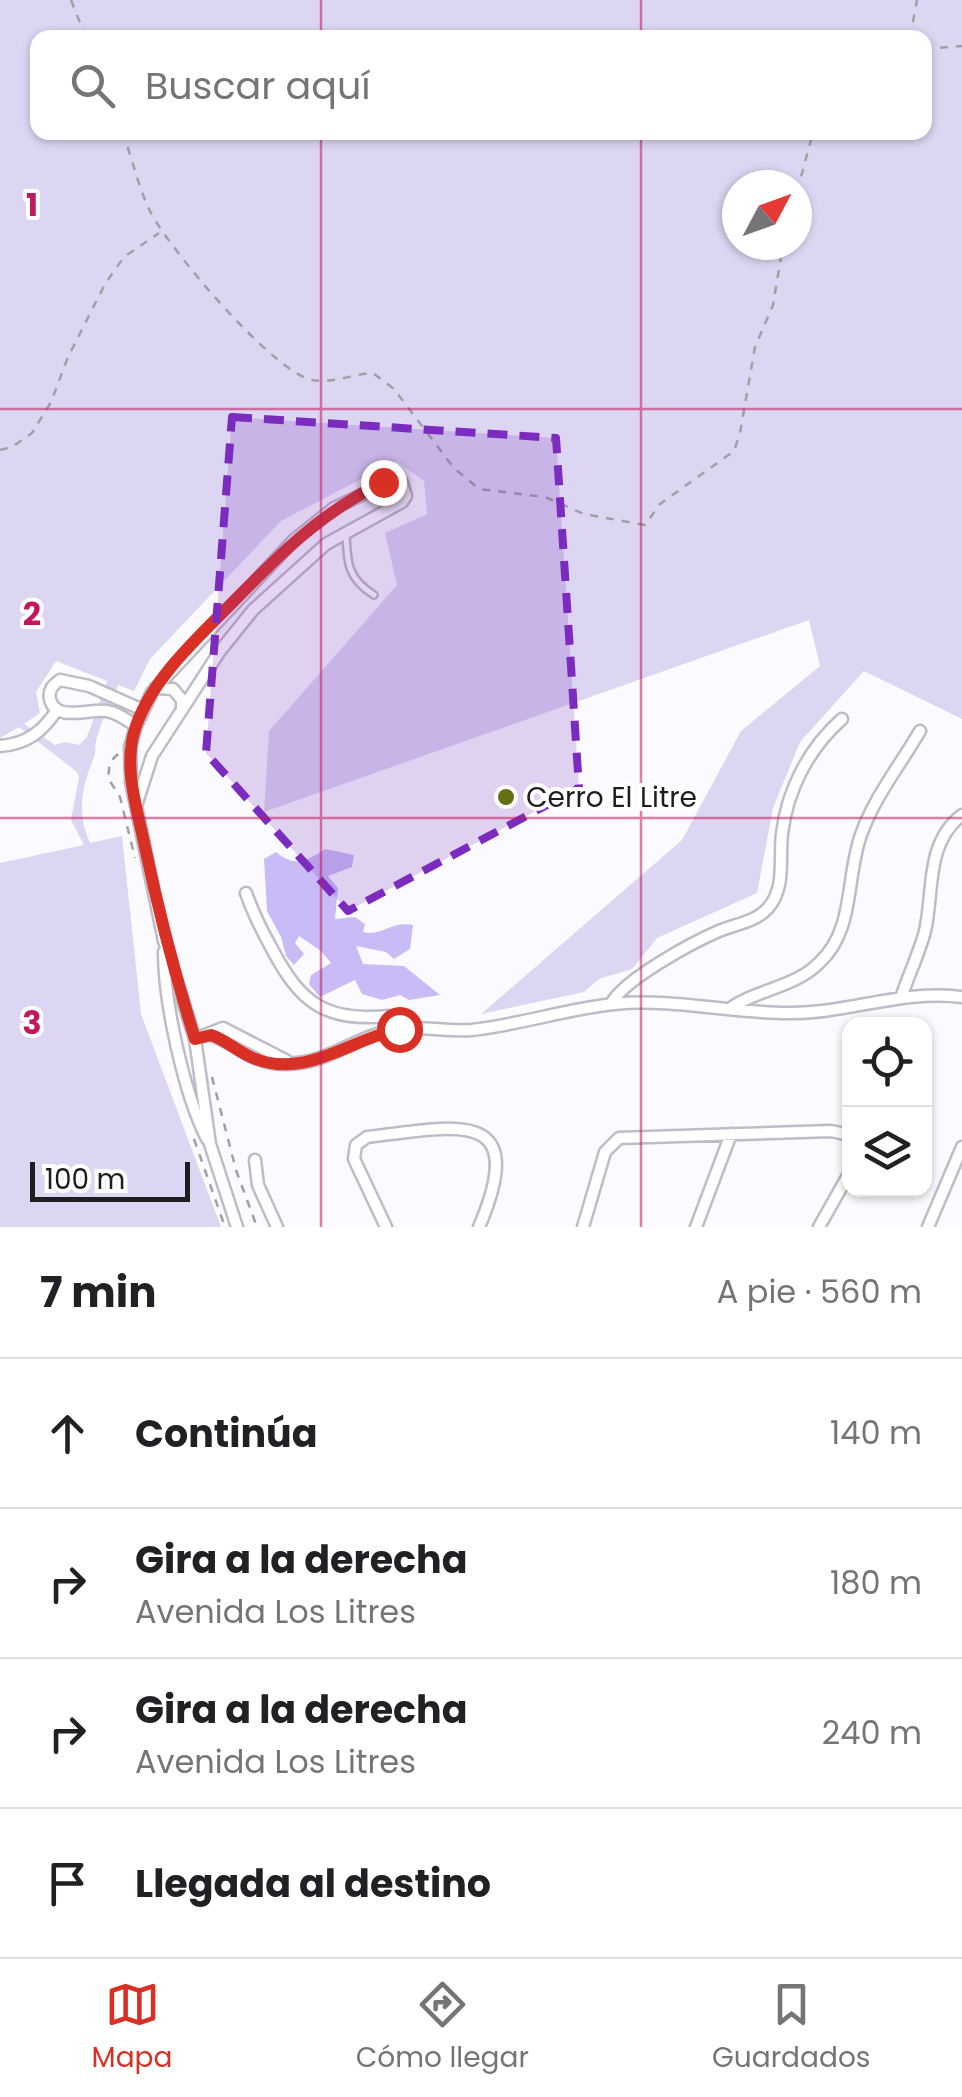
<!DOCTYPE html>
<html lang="es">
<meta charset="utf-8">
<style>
:root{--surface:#fff;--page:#f2f2f2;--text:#202124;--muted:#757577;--line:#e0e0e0;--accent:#d93025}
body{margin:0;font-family:Poppins,sans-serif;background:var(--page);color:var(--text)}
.controls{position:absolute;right:30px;bottom:30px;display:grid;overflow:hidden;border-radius:20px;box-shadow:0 2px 8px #0004}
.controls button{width:90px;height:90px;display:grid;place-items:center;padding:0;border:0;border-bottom:2px solid var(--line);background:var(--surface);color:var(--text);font:50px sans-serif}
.compass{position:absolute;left:722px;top:170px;width:90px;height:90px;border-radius:50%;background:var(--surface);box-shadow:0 2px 8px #0004;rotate:49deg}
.scale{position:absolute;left:30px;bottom:25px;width:160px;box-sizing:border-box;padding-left:10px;border:5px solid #1d1c20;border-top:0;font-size:28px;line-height:35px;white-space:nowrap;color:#1d1c20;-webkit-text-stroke:8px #fff;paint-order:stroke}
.stop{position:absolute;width:30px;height:30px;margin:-22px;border:8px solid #d93025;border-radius:50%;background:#fff}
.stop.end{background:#d93025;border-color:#fff;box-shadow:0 2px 10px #0008}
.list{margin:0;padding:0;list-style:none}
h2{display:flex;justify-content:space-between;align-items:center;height:130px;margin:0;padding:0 40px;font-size:42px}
h2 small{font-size:32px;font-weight:400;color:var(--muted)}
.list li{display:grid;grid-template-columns:65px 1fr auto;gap:30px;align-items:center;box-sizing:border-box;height:150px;padding:0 40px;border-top:2px solid var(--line)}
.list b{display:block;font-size:38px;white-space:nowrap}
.list p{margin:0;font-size:32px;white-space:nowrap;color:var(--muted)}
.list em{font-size:32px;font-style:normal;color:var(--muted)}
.icon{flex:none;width:55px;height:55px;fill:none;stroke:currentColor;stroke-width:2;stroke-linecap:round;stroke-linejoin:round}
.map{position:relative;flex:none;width:962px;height:1227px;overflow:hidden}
.search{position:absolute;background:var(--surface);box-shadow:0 2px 8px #0004;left:30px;right:30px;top:30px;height:110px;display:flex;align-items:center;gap:25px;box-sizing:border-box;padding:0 35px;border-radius:20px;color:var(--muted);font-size:38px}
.sheet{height:730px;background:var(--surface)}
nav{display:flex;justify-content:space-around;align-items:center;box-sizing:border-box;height:140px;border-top:2px solid var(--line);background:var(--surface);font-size:28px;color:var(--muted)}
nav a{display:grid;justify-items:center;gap:5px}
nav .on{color:var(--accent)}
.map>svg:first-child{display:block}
.green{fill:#ddd6f3;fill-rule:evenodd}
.forest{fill:#c9bbf5}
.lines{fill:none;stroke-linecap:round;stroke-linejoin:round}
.lane-casing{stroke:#bebcc6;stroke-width:10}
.street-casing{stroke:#bebcc6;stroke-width:15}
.path{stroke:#a09fa3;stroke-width:2.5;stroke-dasharray:8 8;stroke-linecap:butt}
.lane{stroke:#fff;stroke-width:5}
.street{stroke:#fff;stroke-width:10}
.route{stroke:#d93025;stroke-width:12}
.marked{fill:#7b2cbf;fill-opacity:0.2;stroke:#7b2cbf;stroke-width:8;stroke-dasharray:20 12;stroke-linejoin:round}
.grid{fill:none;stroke:#c2185b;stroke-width:2.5;stroke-opacity:0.55}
.poi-dot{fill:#656f16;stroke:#fff;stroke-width:4}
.labels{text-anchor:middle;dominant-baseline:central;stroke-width:8;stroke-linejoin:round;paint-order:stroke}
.poi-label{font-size:28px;fill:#1d1c20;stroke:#fff;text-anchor:start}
.grid-label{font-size:32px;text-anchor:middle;font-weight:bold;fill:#c2185b;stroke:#fff;stroke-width:8;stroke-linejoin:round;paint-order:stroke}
</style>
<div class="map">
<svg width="962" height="1227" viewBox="0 0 962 1227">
<rect width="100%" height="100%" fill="#fbfafe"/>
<!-- green -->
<path class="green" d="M0 0H962V719L864 671 800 742 773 808 757 893 657 938 632 969 599 979 584 992 481 1014 682 840 741 731 820 666 809 620 264 812 269 731 397 585 385 533 427 514 424 481 396 461 281 521 150 659 134 691 118 685C111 702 102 720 97 737 94 745 97 752 93 760 81 789 77 814 90 843L122 836 141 1014 221 1227H0V863L84 845 71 820 79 777 77 772 19 727 0 738ZM38 38H924V132H38ZM737 185H797V245H737ZM56 661 107 681 87 737 79 745 65 742 55 745 24 724 40 713 36 692Z"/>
<!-- forest -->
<path class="forest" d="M325 849 354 855 352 867 328 876 338 888 335 919 355 917 365 924 363 932C382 937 390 921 413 925L410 949 394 959 386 952 356 946 363 964 404 966 440 995 409 1000 400 995 382 1000 362 994 355 980 320 997 309 984 311 975 331 963 321 951 299 936 295 943 304 954 294 965 286 956 281 937 267 911 264 859 276 852C294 867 306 862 325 849Z"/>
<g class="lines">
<defs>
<path id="lane" d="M346 534C347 563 348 579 374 595"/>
<path id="street" d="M155 688 173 689 182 700V709
M136 726C127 720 118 713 107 711 91 708 55 723 50 699 48 690 53 685 60 680L89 686 143 710
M0 746C27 744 42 732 57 710
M136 806 152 756 220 651 253 610 326 544 402 502 406 496 402 483 393 480 334 508 294 540 152 692 136 726 130 747 131 782 164 941 195 1039 210 1144 237 1227
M246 893C253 913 262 931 272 949 301 1004 326 1022 389 1016L399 1029
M164 952C164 1002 184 1094 207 1139
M901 998C908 976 919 954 925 931 934 892 925 843 962 815
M611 1004C623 980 693 942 719 931 735 924 756 922 768 908 786 888 779 858 782 834 787 790 809 748 842 719
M729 1009C757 989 794 988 819 963 856 929 845 876 862 832 876 795 900 765 920 731
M211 1035C232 1042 249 1060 273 1063 323 1070 350 1037 395 1030 420 1025 446 1032 471 1030 519 1025 566 1009 614 1004 672 998 730 1013 788 1013 847 1014 903 989 962 997
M195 1039 223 1028 287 1061
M255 1160 258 1185 277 1227
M386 1227 354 1159 356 1145 367 1137C451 1128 532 1103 479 1227
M583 1227 605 1152 619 1138 831 1131 850 1135
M696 1227 731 1134
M819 1227 850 1172
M928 1227 962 1147"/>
</defs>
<!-- lane casing -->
<use href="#lane" class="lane-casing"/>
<!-- street casing -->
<use href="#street" class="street-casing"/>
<!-- path -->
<path class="path" d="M71 0 86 38
M910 38 917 0
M924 49 962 46
M122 132C133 159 138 188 151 213 171 251 272 371 312 380 332 384 353 374 373 373L394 389 453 467 479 489 545 497 584 514 645 525 660 504 734 451 740 433 755 347 773 305 783 245
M797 192 813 132
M0 450 12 447 32 433 51 402 68 357 105 284 124 257 159 233
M118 754 110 762 108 778 120 797 135 858
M212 1077 236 1170 257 1227
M194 1139 225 1227"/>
<!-- lane -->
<use href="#lane" class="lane"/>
<!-- street -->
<use href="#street" class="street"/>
</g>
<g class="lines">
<!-- route -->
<path class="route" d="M383 482C321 513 282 552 234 601 199 637 153 677 136 726 122 766 137 807 145 847 159 913 175 975 195 1039L211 1035C226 1040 238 1052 253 1058 305 1080 351 1039 399 1029"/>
</g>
<!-- marked area -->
<path class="marked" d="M232 417 556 438 579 788 348 911 206 753Z"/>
<!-- grid -->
<path class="grid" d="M321 0V38M641 0V38M321 132V1227M641 132V1227M0 409H962M0 818H962"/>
<!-- markers -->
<circle class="poi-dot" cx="506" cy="797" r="10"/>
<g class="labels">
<!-- poi labels -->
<g class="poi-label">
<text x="526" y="797">Cerro El Litre</text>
</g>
</g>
<g class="grid-label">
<text x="32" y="216">1</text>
<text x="32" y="625">2</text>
<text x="32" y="1034">3</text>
</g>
</svg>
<div class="controls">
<button><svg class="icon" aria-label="locate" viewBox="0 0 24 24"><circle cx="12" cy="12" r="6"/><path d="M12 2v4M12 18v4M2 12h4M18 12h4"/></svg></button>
<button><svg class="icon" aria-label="layers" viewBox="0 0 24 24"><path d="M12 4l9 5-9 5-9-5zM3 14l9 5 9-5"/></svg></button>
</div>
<svg class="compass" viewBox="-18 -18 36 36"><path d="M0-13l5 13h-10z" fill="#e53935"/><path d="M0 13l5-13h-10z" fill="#757577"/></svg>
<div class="scale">100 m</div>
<div class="stop" style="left:399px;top:1029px"></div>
<div class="stop end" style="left:383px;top:482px"></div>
<div class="search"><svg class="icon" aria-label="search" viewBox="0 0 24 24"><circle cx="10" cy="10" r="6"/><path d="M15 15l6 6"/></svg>Buscar aquí</div>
</div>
<section class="sheet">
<h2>7 min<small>A pie · 560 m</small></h2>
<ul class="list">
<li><svg class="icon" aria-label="ahead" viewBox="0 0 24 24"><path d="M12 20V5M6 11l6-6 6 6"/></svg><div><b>Continúa</b></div><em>140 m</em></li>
<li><svg class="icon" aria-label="right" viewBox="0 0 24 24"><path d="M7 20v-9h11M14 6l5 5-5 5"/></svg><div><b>Gira a la derecha</b><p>Avenida Los Litres</p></div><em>180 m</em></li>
<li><svg class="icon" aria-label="right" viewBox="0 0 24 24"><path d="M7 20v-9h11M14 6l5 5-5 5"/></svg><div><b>Gira a la derecha</b><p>Avenida Los Litres</p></div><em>240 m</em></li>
<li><svg class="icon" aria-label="arrive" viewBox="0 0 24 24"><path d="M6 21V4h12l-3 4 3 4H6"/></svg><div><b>Llegada al destino</b></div></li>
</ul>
</section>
<nav>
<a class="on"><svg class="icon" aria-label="map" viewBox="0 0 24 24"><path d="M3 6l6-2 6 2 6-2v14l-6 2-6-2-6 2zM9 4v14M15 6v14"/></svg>Mapa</a>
<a><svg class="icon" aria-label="directions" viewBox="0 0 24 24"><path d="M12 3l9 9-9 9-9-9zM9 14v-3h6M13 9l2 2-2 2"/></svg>Cómo llegar</a>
<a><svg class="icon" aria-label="saved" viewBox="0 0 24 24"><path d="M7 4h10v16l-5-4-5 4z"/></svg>Guardados</a>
</nav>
